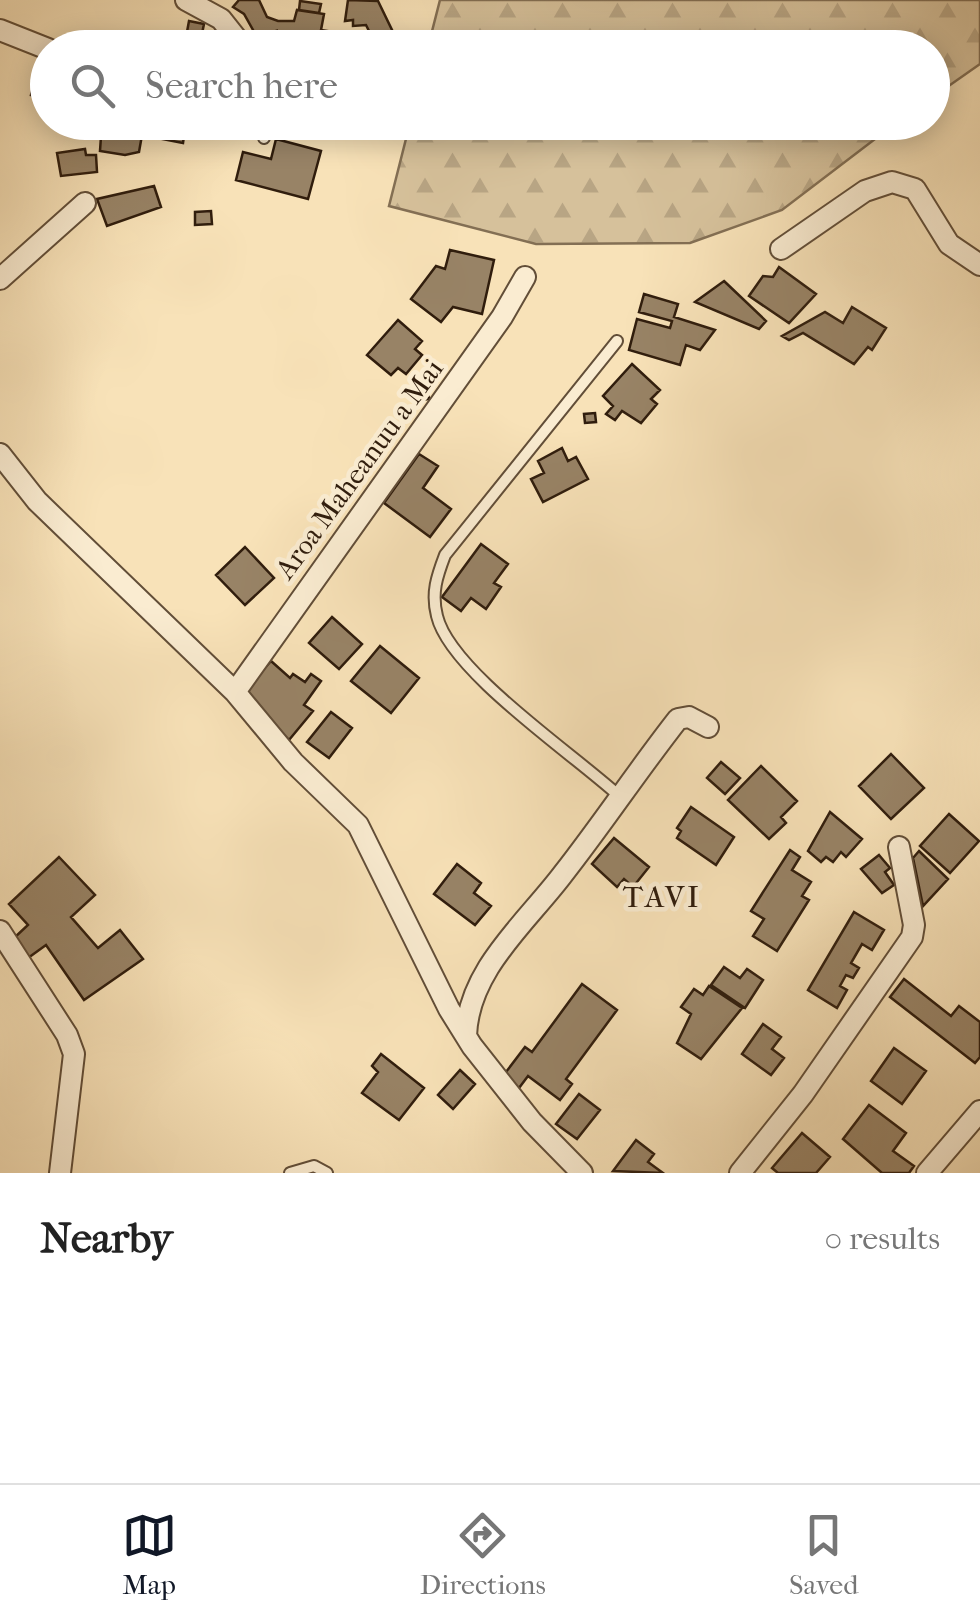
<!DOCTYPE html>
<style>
:root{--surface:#fff;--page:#f6f6f6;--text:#222;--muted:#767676;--line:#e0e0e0;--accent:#111827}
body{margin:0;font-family:"IM FELL French Canon",serif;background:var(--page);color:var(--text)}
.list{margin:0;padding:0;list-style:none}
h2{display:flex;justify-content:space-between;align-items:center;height:130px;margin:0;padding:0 40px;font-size:42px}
h2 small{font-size:32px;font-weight:400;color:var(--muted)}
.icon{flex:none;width:55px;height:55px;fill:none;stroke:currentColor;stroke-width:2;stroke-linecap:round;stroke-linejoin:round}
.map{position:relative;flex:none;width:980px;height:1173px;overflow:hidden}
.search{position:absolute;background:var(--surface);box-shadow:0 5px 25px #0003;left:30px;right:30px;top:30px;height:110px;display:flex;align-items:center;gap:25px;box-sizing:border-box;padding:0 35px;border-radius:55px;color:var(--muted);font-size:38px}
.sheet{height:310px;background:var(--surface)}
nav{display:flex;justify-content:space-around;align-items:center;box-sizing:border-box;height:140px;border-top:2px solid var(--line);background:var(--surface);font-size:28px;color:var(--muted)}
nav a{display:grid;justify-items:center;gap:5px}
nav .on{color:var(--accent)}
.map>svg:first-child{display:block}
.forest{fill:url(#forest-firs);stroke:#836f54;stroke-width:2.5}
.building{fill:#988366;stroke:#301d0d;stroke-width:2.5}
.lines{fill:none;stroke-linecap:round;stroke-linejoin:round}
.service-casing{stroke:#624e38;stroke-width:14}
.minor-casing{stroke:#624e38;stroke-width:24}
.service{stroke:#faecd1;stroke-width:10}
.minor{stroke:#faecd1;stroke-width:20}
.labels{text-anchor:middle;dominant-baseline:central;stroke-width:9;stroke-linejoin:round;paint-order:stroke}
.street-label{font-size:28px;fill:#301d0d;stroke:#faecd1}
.neighbourhood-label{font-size:30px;letter-spacing:2.5px;fill:#301d0d;stroke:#faecd1}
</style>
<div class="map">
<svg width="980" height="1173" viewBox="0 0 980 1173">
<defs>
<pattern id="forest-firs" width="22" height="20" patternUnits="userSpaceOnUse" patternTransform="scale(2.5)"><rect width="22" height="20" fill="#d6c19b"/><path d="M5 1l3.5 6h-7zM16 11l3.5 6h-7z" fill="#b8a584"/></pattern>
</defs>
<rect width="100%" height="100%" fill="#f8e2b8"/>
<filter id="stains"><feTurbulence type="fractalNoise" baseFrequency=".002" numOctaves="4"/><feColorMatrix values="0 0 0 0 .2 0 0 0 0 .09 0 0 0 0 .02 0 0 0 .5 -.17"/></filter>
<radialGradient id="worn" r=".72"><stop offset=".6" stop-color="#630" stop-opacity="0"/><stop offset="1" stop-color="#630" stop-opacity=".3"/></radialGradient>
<!-- forest -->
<path class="forest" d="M440 0H980V64L933 97 932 48 428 47Z
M410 123V122L896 123 782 210 690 243 536 244 389 206Z"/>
<!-- building -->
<path class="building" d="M239 0H259L267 17 278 21H294L297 10 324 14 321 30 334 32 337 46 346 48H323L325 40H319L313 48 277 43 283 48H261L270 46 276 31 257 37 244 14 233 7Z
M348 0 378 1 393 32 374 41 366 25 353 26V20L345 21Z
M300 1 321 4 319 13 299 10Z
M189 21 204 24 199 48H184Z
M37 70 48 72V99L31 95Z
M102 122H186L183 143 142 135 139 152 125 155 100 151Z
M276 139 321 151 308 199 236 180 243 152 271 159Z
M85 149 86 155H96L97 172 61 176 57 153Z
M154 186 161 207 107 226 97 199Z
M211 211 212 224 195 225V212Z
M450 250 494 260 482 314 453 307 441 322 411 299 436 266 445 269Z
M779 267 816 294 789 323 749 296 763 276 773 277Z
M724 281 766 321 759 329 695 302Z
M644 294 678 304 674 317 715 330 700 350 686 345 680 365 629 350 637 319 670 328 672 321 639 312Z
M852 307 886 328 872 350 868 347 854 364 803 333 789 340 782 336 825 312 843 323Z
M398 320 422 341 415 349 422 355 406 374 398 368 391 375 367 355Z
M632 364 660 390 651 399 657 404 641 423 622 411 615 420 606 414 613 406 603 396Z
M427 385 429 399 414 401 413 386Z
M595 413 596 422 585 423 584 414Z
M562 448 568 461 576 457 588 479 543 502 531 479 544 473 538 461Z
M419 454 438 466 423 488 451 509 430 537 384 503Z
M481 544 508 564 494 583 501 587 486 609 471 598 461 611 442 597Z
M245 547 274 578 245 605 216 575Z
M332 617 362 644 339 669 309 643Z
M380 646 419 678 391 713 351 681Z
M271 661 290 678 293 674 305 682 311 674 321 681 304 705 313 711 289 740 240 695Z
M331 712 352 728 329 758 307 742Z
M891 754 924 788 891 819 859 786Z
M721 762 740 778 725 794 707 778Z
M761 766 797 801 781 817 786 823 769 839 728 800Z
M691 807 734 837 716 865 677 838 681 831 677 828Z
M830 812 862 839 846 857 841 852 833 862 826 857 821 862 808 851Z
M949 814 979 841 950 873 920 846Z
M614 838 649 867 633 887 624 879 617 887 592 864Z
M790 850 800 857 792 870 811 882 802 896 809 900 777 951 753 936 764 919 751 911Z
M919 851 948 879 923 906 913 858Z
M879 855 890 868 885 872 894 885 882 893 861 869Z
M59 857 95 895 71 917 98 948 120 930 143 959 84 1000 46 945 28 958 13 939 28 925 9 904Z
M457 864 481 883 474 893 491 906 475 925 434 894Z
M854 912 884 930 872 950 862 944 851 963 859 968 853 978 846 975 840 986 847 990 837 1008 808 990Z
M724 967 740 978 747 969 763 980 745 1008 711 985Z
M904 979 951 1016 959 1006 980 1022V1057L975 1063 890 997Z
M582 984 617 1010 566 1079 572 1084 560 1100 528 1076 519 1088 503 1076 525 1047 532 1052Z
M709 986 742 1008 701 1059 677 1043 691 1014 681 1007 694 989 703 995Z
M763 1024 781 1037 772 1049 784 1058 771 1075 742 1054Z
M894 1048 926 1071 902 1104 871 1081Z
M381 1054 424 1088 399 1120 362 1093 378 1072 372 1066Z
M460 1070 475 1084 453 1109 438 1095Z
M579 1094 600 1110 577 1139 556 1124Z
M869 1105 906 1133 893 1151 914 1166 909 1173H882L843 1139Z
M802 1133 830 1157 816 1173H778L772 1168Z
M636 1140 654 1154 648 1162 663 1173 613 1171Z"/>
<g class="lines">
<defs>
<path id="service" d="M260 122 264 138
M617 341 445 555C437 576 431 593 437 616 450 671 572 753 618 795
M290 1173 314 1166 327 1173"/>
<path id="minor" d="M186 0 221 19 244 48
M0 30 48 49
M781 249 865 191 892 182 915 189 949 244 980 265
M0 279 85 203
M0 454 37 501 235 692 293 762 358 825 449 1009 472 1046 532 1122 582 1173
M235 692 502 317 525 277
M0 931 67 1035 74 1054 60 1173
M466 1036C468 970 526 923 563 874 603 823 638 770 678 719L689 717 708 727
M740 1173 803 1094 912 937 914 925 899 847
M927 1173 980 1111"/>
</defs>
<!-- service casing -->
<use href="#service" class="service-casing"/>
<!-- minor casing -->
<use href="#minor" class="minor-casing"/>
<!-- service -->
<use href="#service" class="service"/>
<!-- minor -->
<use href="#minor" class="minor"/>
</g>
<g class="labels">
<!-- street labels -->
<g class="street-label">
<text transform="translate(359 469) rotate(-54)">Aroa Maheanuu a Mai</text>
</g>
<!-- neighbourhood labels -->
<g class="neighbourhood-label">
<text x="662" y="897">TAVI</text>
</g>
</g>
<rect width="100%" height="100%" filter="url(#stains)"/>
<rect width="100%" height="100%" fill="url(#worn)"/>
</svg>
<div class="search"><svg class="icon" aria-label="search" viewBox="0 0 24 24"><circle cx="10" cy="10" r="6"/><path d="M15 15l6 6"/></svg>Search here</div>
</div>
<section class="sheet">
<h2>Nearby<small>0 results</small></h2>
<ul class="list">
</ul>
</section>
<nav>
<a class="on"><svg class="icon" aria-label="map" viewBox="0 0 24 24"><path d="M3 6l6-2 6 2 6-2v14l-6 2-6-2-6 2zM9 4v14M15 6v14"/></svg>Map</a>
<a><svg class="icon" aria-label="directions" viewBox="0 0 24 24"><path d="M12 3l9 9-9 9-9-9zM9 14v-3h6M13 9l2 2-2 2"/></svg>Directions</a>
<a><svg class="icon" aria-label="saved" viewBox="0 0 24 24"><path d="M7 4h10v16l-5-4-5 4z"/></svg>Saved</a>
</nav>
